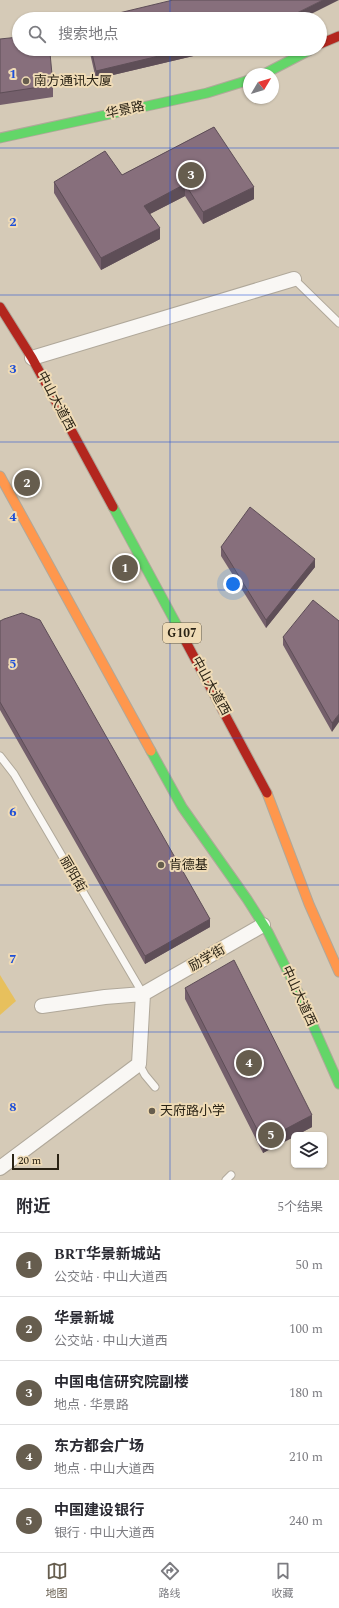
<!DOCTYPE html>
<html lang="zh">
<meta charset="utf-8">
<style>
:root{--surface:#fff;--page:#f7f7f7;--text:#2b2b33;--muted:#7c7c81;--line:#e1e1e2;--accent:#665d4e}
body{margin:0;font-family:Spectral,"Noto Sans SC",serif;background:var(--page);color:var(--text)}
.controls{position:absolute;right:12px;bottom:12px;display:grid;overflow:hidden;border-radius:6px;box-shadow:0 1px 3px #0004}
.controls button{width:36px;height:36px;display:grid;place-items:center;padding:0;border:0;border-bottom:1px solid var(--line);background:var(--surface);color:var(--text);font:20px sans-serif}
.compass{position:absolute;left:243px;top:68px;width:36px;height:36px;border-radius:50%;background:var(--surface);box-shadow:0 1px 3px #0004;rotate:52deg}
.scale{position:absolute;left:12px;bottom:10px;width:47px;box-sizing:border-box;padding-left:4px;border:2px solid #2a2315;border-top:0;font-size:11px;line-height:14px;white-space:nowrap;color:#2a2315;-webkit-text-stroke:3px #efdbb6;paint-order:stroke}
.you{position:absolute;left:233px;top:584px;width:14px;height:14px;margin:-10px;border:3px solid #fff;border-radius:50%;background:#1a73e8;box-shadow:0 0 0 6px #1a73e833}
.badge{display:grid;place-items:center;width:26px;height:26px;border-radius:50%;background:var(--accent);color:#fff;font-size:13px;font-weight:700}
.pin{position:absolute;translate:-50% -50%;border:2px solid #fff;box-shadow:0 1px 4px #0006}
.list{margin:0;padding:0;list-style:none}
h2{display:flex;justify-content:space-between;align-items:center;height:52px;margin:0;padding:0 16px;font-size:17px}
h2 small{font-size:13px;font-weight:400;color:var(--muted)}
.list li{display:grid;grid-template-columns:26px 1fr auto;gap:12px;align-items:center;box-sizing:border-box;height:64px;padding:0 16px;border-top:1px solid var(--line)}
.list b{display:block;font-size:15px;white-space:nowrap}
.list p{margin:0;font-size:13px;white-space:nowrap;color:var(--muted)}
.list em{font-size:13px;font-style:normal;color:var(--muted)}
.icon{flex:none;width:22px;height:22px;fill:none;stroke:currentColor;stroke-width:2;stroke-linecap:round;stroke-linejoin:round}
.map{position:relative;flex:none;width:339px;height:1180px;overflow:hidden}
.search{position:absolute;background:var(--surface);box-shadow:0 1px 3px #0004;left:12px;right:12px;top:12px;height:44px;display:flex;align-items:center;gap:10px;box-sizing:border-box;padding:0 14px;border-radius:22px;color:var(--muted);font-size:15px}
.sheet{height:372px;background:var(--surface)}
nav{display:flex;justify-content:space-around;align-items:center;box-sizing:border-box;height:56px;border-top:1px solid var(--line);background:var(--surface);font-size:11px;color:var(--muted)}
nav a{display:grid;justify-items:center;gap:2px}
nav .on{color:var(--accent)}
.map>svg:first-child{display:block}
.green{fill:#e7c05d}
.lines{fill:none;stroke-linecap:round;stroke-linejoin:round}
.lane-casing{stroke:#b0a89a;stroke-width:9}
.street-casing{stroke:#b0a89a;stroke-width:16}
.fast-casing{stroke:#b0a89a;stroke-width:11}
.slow-casing{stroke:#b0a89a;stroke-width:11}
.jam-casing{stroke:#b0a89a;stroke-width:11}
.lane{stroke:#f9f7f4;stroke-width:7}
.street{stroke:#f9f7f4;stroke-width:14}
.fast{stroke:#63d668;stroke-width:9}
.slow{stroke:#ff974d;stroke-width:9}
.jam{stroke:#b3261e;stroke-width:9}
.wall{fill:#745f6b}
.shaded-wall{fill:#5e4e57}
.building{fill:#876f7c;stroke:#5e4e57}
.grid{fill:none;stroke:#1d4ed8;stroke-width:1;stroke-opacity:0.55}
.poi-dot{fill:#665d4e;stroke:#efdbb6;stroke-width:1.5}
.labels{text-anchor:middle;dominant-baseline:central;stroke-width:4;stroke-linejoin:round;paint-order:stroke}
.shield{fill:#efdbb6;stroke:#655a45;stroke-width:1}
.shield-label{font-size:12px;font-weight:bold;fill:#2a2315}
.poi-label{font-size:13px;fill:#2a2315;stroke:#efdbb6;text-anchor:start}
.street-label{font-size:13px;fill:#2a2315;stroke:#efdbb6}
.grid-label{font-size:13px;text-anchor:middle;font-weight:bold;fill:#1d4ed8;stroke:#efdbb6;stroke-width:4;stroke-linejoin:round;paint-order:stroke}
</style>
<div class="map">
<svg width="339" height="1180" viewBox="0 0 339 1180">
<rect width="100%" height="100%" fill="#d5cab7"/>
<!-- green -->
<path class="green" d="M0 975 16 1001 0 1015Z"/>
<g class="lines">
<defs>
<path id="lane" d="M294 279 339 323
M0 756 14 774 143 994
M139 1064 145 1075 155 1087
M226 1180 231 1175"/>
<path id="street" d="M32 358 294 279
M42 1006 105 997 143 994 263 925
M0 1168 139 1064 143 994"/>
<path id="fast" d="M264 74 312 49
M0 138 207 93 249 80
M113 507 186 642
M151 751 182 807 247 899 268 932 300 996 339 1084"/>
<path id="slow" d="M0 476 151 751
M267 793 309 904 339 972"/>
<path id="jam" d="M320 44 339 36
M0 307 32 358 113 507
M186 642 267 793"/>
</defs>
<!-- lane casing -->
<use href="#lane" class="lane-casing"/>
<!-- street casing -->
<use href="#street" class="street-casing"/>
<!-- fast casing -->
<use href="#fast" class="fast-casing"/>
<!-- slow casing -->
<use href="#slow" class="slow-casing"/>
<!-- jam casing -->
<use href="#jam" class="jam-casing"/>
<!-- lane -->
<use href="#lane" class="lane"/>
<!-- street -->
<use href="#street" class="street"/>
<!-- fast -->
<use href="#fast" class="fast"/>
<!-- slow -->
<use href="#slow" class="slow"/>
<!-- jam -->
<use href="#jam" class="jam"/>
</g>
<!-- wall -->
<path class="wall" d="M0 39 53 85V97L0 105Z
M89 49H223L96 79Z
M214 127 254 199 203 224 185 196 150 214 160 239 101 270 54 193V182L122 175Z
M221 547 315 567 266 628 221 556Z
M0 621 210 927 145 964 0 710Z
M339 621 332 732 283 645V637Z
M185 988 312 1127 297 1135H294L263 1153 185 999Z"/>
<!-- shaded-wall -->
<path class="shaded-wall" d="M323 0H339L301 19H285Z
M188 49H223L96 79V71Z
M185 184V196L144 217V206Z
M254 187V199L203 224V212Z
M160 228V239L101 270V258Z
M315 559V567L266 628V620Z
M339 714V722L332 732V723Z
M210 919V927L145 964V956Z
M312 1115V1127L297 1135H294V1137L263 1153V1141Z"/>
<!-- building -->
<path class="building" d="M173 0H323L285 19H94Z
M19 37V49H44L50 53 53 85 0 93V39Z
M91 49H188L96 71Z
M214 127 254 187 203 212 185 184 144 206 160 228 101 258 54 182 105 151 122 175Z
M250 507 315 559 266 620 221 547Z
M313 600 339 621V714L332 723 283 637Z
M22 613 40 620 210 919 145 956 0 702V621L4 619Z
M234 960 312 1115 263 1141 185 988Z"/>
<!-- grid -->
<path class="grid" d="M170 0V19M170 49V1180M0 148H339M0 295H339M0 442H339M0 590H339M0 738H339M0 885H339M0 1032H339"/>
<!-- markers -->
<g class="poi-dot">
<circle cx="26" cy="81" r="4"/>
<circle cx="161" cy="865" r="4"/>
<circle cx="152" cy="1111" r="4"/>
</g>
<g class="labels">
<!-- shield labels -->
<rect class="shield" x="163" y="623" width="38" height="20" rx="3"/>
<g class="shield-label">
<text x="182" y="633">G107</text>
</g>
<!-- poi labels -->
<g class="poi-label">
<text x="34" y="81">南方通讯大厦</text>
<text x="169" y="865">肯德基</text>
<text x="160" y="1111">天府路小学</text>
</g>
<!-- street labels -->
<g class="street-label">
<text transform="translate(125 110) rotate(-12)">华景路</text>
<text transform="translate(56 401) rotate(62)">中山大道西</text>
<text transform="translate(211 686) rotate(61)">中山大道西</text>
<text transform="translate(73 874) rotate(60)">丽阳街</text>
<text transform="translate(207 958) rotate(-30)">励学街</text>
<text transform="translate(299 996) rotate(65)">中山大道西</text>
</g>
</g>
<g class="grid-label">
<text x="13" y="78">1</text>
<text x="13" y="226">2</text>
<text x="13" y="373">3</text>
<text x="13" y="521">4</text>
<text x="13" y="668">5</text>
<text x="13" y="816">6</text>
<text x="13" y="963">7</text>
<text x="13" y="1111">8</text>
</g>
</svg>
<div class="controls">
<button><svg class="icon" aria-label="layers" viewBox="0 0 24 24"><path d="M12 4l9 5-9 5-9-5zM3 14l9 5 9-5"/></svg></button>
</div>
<svg class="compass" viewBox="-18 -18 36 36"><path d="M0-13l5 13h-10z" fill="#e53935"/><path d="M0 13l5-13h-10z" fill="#7c7c81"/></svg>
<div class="scale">20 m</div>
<div class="you"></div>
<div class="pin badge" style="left:125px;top:568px">1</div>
<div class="pin badge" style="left:27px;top:483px">2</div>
<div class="pin badge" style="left:191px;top:175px">3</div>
<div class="pin badge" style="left:249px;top:1063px">4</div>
<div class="pin badge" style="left:271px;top:1135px">5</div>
<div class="search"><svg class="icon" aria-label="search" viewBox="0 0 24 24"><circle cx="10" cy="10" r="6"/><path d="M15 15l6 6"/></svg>搜索地点</div>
</div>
<section class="sheet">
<h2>附近<small>5个结果</small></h2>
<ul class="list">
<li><span class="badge">1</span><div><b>BRT华景新城站</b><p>公交站 · 中山大道西</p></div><em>50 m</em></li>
<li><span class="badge">2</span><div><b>华景新城</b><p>公交站 · 中山大道西</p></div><em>100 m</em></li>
<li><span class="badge">3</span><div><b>中国电信研究院副楼</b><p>地点 · 华景路</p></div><em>180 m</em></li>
<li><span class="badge">4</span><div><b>东方都会广场</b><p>地点 · 中山大道西</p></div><em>210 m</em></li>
<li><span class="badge">5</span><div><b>中国建设银行</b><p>银行 · 中山大道西</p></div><em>240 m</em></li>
</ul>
</section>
<nav>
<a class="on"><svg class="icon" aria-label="map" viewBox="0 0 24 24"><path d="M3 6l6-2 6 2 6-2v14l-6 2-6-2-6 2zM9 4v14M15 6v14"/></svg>地图</a>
<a><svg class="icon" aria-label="directions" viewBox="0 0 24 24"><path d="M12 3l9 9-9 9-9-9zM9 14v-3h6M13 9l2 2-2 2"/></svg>路线</a>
<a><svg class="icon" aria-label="saved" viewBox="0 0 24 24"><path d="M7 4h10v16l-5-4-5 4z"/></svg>收藏</a>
</nav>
